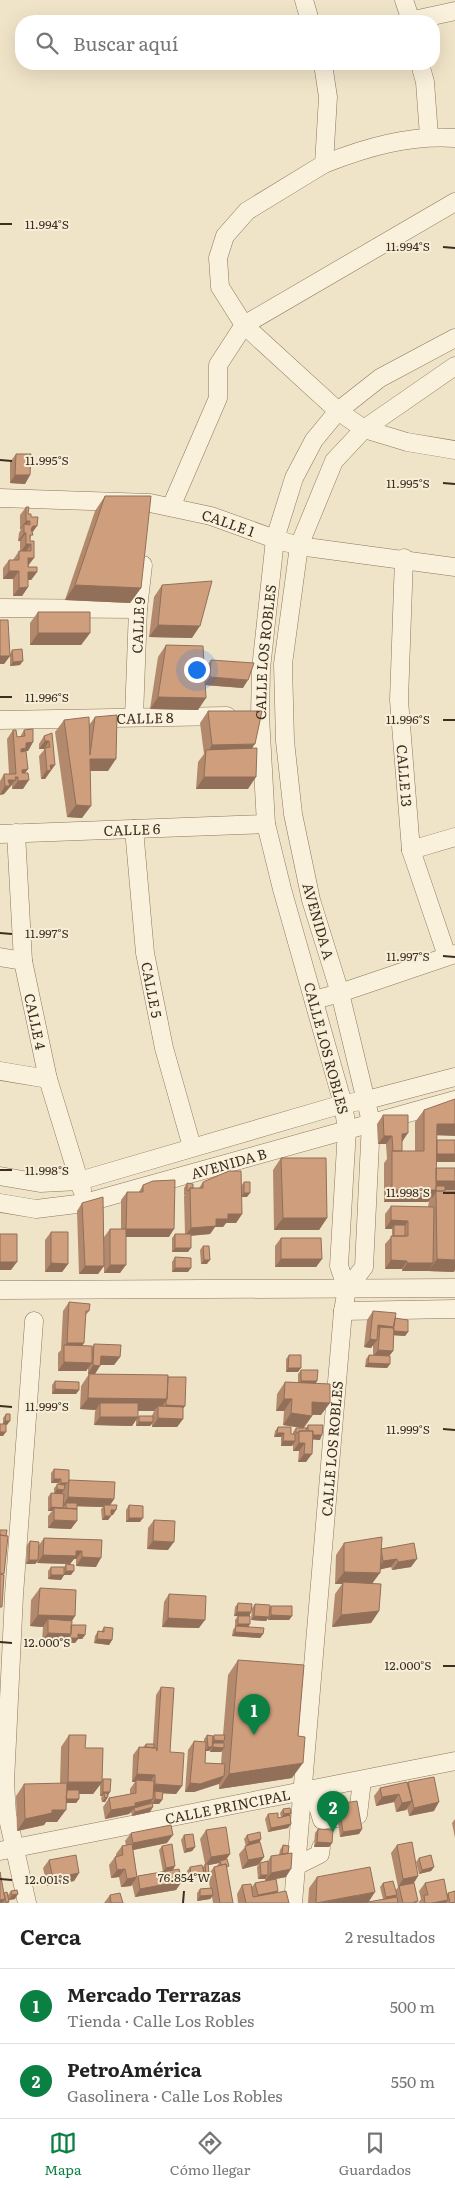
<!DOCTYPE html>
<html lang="es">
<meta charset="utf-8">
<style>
:root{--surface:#fff;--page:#f2f2f2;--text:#222;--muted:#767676;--line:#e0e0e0;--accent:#0b8043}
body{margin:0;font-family:Literata,serif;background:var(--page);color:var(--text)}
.you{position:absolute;left:196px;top:669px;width:18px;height:18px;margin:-12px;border:4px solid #fff;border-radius:50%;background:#1a73e8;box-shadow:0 0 0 8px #1a73e833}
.badge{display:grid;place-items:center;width:32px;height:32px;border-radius:50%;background:var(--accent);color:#fff;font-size:16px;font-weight:700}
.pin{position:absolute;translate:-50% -41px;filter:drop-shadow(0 1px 2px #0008)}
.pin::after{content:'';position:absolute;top:26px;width:18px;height:15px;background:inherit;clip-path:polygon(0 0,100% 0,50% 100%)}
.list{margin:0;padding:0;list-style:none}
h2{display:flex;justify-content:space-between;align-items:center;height:65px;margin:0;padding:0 20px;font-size:21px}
h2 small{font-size:16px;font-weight:400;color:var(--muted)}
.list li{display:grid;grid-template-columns:32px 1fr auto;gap:15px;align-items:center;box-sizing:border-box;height:75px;padding:0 20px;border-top:1px solid var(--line)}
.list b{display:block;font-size:19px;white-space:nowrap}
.list p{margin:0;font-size:16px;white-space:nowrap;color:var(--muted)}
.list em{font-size:16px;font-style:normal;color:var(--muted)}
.icon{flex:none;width:28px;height:28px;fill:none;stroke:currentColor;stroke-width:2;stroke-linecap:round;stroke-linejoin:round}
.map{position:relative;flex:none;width:455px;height:1903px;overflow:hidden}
.search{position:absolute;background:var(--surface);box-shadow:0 5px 20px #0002;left:15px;right:15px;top:15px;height:55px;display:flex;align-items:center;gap:12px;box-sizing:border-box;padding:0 18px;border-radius:20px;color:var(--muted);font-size:19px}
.sheet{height:215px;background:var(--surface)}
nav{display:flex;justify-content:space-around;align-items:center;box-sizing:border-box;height:70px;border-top:1px solid var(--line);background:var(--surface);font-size:14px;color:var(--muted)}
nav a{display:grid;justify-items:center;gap:2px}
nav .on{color:var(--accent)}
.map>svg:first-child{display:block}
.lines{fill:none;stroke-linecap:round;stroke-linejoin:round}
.minor-casing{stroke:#8d765c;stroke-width:19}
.minor{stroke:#faf1dc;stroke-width:18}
.wall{fill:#b2896c;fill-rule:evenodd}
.shaded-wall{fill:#916f58}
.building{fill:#cf9f7d;stroke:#916f58}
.ticks{fill:none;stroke:#3d2e20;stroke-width:2}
.labels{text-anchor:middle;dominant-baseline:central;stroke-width:4;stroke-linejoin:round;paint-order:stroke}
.street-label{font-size:14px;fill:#3d2e20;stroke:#f7eed8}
.ticks-label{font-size:12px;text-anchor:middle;fill:#3d2e20;stroke:#f7eed8;stroke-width:4;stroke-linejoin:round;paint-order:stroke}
</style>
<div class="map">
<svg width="455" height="1903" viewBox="0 0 455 1903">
<rect width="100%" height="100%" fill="#f0e4c8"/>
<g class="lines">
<defs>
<g id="minor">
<path d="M304 0 310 21"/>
<path d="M404 0 411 21"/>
<path d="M409 21 455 11"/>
<path d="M323 64 328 97 324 164 247 211 225 236 218 258 220 287 244 325 338 411 364 429 407 442 455 450"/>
<path d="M420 64 425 82 429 136"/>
<path d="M324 164C367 147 409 135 455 138"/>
<path id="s1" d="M0 498 150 503 211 516 275 539 299 546 455 567"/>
<path d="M171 507 218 398V365L244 325 455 202"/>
<path id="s2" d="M404 558 399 700 411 850 447 956"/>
<path d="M0 608 138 609"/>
<path id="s3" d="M134 717 138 609 143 565"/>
<path id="s4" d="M0 720 227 716"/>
<path id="s5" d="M134 829 145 953 164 1048 192 1147"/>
<path id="s6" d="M16 833 23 961 48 1079 82 1190"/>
<path id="s7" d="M0 834 266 824"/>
<path d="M411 850 455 837"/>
<path d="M0 957 23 961"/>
<path d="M314 1000 340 993 455 954"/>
<path d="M0 1071 48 1079"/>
<path d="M0 1176 40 1183 79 1181 343 1104 367 1100 455 1077"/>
<path id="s8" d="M0 1203 36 1209 85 1203 455 1100"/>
<path d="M347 1289 364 1267 371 1122 340 993 311 900 293 814 285 741 283 664 299 546 334 461 364 429 455 366"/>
<path d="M0 1290 455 1288"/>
<path d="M343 1311 455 1309"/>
<path d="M313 1790 322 1820 337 1818"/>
<path d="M356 1815H358L362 1780"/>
<path id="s9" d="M0 1851 455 1761"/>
<path d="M296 1866 320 1854 321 1847"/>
<path d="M27 1903 7 1814 5 1782 14 1595 34 1321"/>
<path id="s10" d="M293 1903 343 1311 347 1289 339 1266 347 1129 343 1104 282 889 266 824 260 716 261 669 275 539 294 478 314 440 338 411 380 378 455 338"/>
</g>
</defs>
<!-- minor casing -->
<use href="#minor" class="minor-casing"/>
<!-- minor -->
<use href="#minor" class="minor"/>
</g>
<!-- wall -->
<path class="wall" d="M16 454 30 475 25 484 10 483V462Z
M105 496 141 588 130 603 65 600 95 511Z
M26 507 28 514 37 526 32 533 30 539V541H34L28 566 37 572 31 580H28V587L22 596H13V579H3V568L9 560H13L19 551H20V541H18L19 533 21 529H20V515Z
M162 585 192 638 149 637 154 597Z
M38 612 90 633 81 645H30V623Z
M0 620 10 654 12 650 20 665 10 666V656L4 664H0Z
M166 645 205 675V668L211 660 243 688 205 685 198 710 150 709 158 657Z
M208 711 251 748 248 789H196L198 762 204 754 200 723Z
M95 717 108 771H90L82 818 67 817 55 732 64 720 89 725Z
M13 730 17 737H20L24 730 33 742 28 751H24L28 769 25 773 23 789H12V785L4 794 0 795V781L4 774H9L7 739Z
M52 733 49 773 45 779H41L39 756 44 750V749H39V744L44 736Z
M424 1110 437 1136V1140H455V1162H436V1168H455V1190H445L454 1272 428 1271H402V1269H385V1244L392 1236V1229H385V1214L391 1206 428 1207 429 1201 428 1202H384V1163L387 1159 386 1144H378L377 1124 383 1115 402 1142V1151H415V1122Z
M281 1158 327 1218 319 1230H274L273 1170Z
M203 1182 241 1186 244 1182 247 1197H241L242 1214 236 1223H226L223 1227H215L210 1234 191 1236 188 1252H172V1238L175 1234H185L184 1196 185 1195H184V1188L187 1183 193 1188H199Z
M143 1185 169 1237H126L120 1273H104V1266L98 1274H79L77 1211 82 1203 104 1262V1237L110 1229H121V1200L127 1192H139Z
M51 1232 68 1264 62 1272H45V1240Z
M281 1238 322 1259 316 1267H275V1246Z
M203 1246 207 1264H201L200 1250Z
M175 1257 188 1272H172V1262Z
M69 1302 89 1311 85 1316 83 1346 92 1347 94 1344 120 1357 114 1365H100L95 1374 168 1377 185 1406 183 1408V1419L177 1427H152V1424L150 1426H136V1420L132 1426 94 1425 95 1411 96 1410 80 1409 81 1386 89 1374H88V1368L86 1371H58V1353L61 1350 63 1311ZM138 1411H154L152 1416H139L138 1417Z
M373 1311 395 1318 408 1332 405 1336 394 1335 393 1351 389 1356 390 1364 387 1368 365 1367 366 1359 369 1355H373V1344L371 1348 364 1347 367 1320Z
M289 1355 298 1372H286V1359Z
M301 1370 317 1381 316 1383 321 1415H312V1416L304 1428H306L308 1425 320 1440 313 1439 306 1462H298L299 1451H293V1444L292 1446H281V1437H274L275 1431 278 1427 291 1434H293V1432L296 1428H301L283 1425 284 1411H276L277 1394 285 1382H298V1374Z
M55 1381 79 1390 76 1394H52V1385Z
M6 1414 7 1425H6L3 1436V1418Z
M54 1469 69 1481 114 1499 110 1505 113 1515H111L108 1520H102L101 1509 103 1507 77 1506 71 1529 48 1528V1516L52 1511H48V1497L51 1493H54V1488L58 1484V1483H51V1473Z
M129 1505 140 1522H126V1510Z
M154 1520 168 1550 147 1549 148 1528Z
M44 1538 102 1540 96 1567 76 1566V1559H74L70 1564 37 1563 38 1561 35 1564H26L27 1545 30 1541 39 1545Z
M344 1543 381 1549 411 1567 392 1570 391 1567 380 1569 372 1584 379 1611 371 1623 332 1627 335 1594 342 1584H335L336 1555Z
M66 1564 71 1575H64L61 1580 48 1579V1571L51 1567H64Z
M40 1588 75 1616 72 1621 71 1625 85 1635 82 1639H78L75 1643 66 1642V1641L65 1642 42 1641 43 1627 30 1626 31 1600Z
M169 1594 199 1628 162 1627 164 1602Z
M238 1603 251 1612 249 1616V1627L263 1634 260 1638 232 1636 233 1630 235 1627V1620L238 1616H234L235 1607Z
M255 1604 269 1608 271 1606 292 1616 289 1620H268V1618L266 1621 251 1620 252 1608Z
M104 1627 112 1640 109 1645 94 1643 95 1636 98 1631 101 1632Z
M238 1660 292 1778 219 1789V1783L194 1792H185L188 1750 194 1741 204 1742V1739L207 1735 213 1736 214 1735H223L228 1675ZM210 1750V1752H221L222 1751 221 1764 205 1763 206 1751H209Z
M161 1687 170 1752 182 1786 176 1794 163 1793 162 1800 159 1804H152L150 1812 132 1816 131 1812 129 1814 105 1819 103 1807 109 1798 130 1794V1789L135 1782H132L133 1755 139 1747H143L146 1744H153L156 1695Z
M69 1735 85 1748 102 1781 103 1779 110 1792 105 1802H102L101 1798 102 1796H100V1785L93 1794H79V1799L76 1803H66L57 1822H46L44 1825 17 1831 16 1796 24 1784H60L61 1747Z
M408 1782 434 1811 409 1816 407 1808 406 1810 396 1812 394 1802 376 1806 374 1796 380 1788 407 1783Z
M339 1804 362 1829 359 1834 340 1837 336 1808Z
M283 1809 291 1813 290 1816 291 1824 288 1828 268 1832 265 1819 268 1814 278 1818 281 1817 280 1813Z
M455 1819V1838L452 1823Z
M318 1829 332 1843 329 1847H314L315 1833Z
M206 1830 230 1854 226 1860 227 1869 233 1903H213L212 1897 210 1899 197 1901V1893L200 1889 210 1888 208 1875 214 1867 217 1866 219 1863 208 1865 209 1873 206 1877 203 1878V1875L201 1877 188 1879 187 1871 190 1867H203L205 1864 200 1839Z
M131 1833 167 1843 133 1850 137 1877 131 1886 121 1887 119 1877 111 1878 109 1865 115 1857 116 1856V1854L122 1846 126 1845 125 1841Z
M184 1835 195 1847 192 1851 184 1853 181 1840Z
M247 1835 261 1839 259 1843 264 1857 258 1865 242 1869 239 1854 246 1846 244 1839Z
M283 1845 286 1877 276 1879 278 1891 277 1893 289 1903H238L237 1894 242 1885 251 1888 255 1883 265 1881V1879H258L257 1867 260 1863 268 1861 271 1856 279 1855 280 1850Z
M397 1845 418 1876 414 1883 418 1901 417 1903H308L309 1888 317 1877 369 1902 383 1899 380 1887 383 1883 396 1890 398 1887 391 1853Z
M162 1846 175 1866 173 1870 182 1881 176 1890 135 1897 132 1884 138 1876 163 1872 159 1850Z
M419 1858 434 1867 431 1871 419 1874 416 1862Z
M49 1860 79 1873 74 1881 47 1886 43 1868Z
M425 1883 447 1894 448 1893 455 1903H418L421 1899 419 1891Z
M11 1891 15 1899 9 1900V1902L8 1903H0L4 1893 8 1895Z
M110 1895 123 1903H104Z"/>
<!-- shaded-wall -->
<path class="shaded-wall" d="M15 475H30L25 484 10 483Z
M26 521H30L24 529V524L21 529H20Z
M33 526H37L31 534H27Z
M24 533H26L20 541H18Z
M26 544H31L25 553H20Z
M28 558H34L28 566Z
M9 571H19L13 579H3Z
M28 572H37L31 580H22Z
M75 585 141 588 130 603 65 600Z
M28 587 22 596H13L19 588Z
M158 625 200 626 192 638 149 637Z
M38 633H90L81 645H30Z
M0 656H10L4 664H0Z
M23 661 20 665 10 666 13 662Z
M210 677 248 680 243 688 204 685Z
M158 697 206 698 198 710 150 709Z
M45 741H49L44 749H39Z
M33 742 28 751H24L20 757H15L26 743Z
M255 744 246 756 206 754 212 745Z
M90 759H116L108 771H81Z
M50 765H55L45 779H41Z
M28 769 22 777 17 778 4 794 0 795 8 780 22 770Z
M204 777H256L248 789H196Z
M29 780 23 789H12L18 781Z
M76 805 91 806 82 818 67 817Z
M437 1124H455V1136L428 1135Z
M408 1133 402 1142V1134Z
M384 1136H392L386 1144H378Z
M435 1154H455V1162H429Z
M435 1181H455V1190H432Z
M392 1190H436L428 1202H384Z
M244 1193H250L247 1197H241Z
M228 1214H242L236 1223H226L223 1227H215L210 1234 185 1236 191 1228Z
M283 1218H327L319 1230H274Z
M391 1220 408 1221 403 1229 394 1225 392 1229H385Z
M126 1229H174L169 1237H121Z
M175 1248H191L188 1252H172Z
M281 1259H322L316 1267H275Z
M437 1259 455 1260V1270L454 1272 428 1271Z
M204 1260H210L207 1264H201Z
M391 1260 407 1261 402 1269H385Z
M0 1262H17L11 1270H0Z
M51 1263 68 1264 62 1272H45Z
M407 1263H433L428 1271H402Z
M110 1265H126L120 1273H104Z
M85 1266H104L98 1274H79Z
M175 1268H191L188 1272H172Z
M378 1325 394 1327 389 1335 380 1327 375 1334Z
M393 1331 408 1332 405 1336 390 1335Z
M370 1339 377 1340 371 1348 364 1347Z
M67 1343H84L78 1352 64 1346Z
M378 1350 393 1351 387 1359 372 1358Z
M101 1356 120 1357 114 1365H95Z
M64 1362 92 1363 86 1371H58Z
M368 1363 390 1364 387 1368 365 1367Z
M93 1365 100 1366 95 1374H88Z
M288 1368H301L298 1372H286Z
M301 1381H317L314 1386 298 1385Z
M55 1389 79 1390 76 1394H52Z
M88 1398 167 1399 159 1411 158 1406 154 1411 100 1410V1403L96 1410 80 1409Z
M284 1399H292L284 1411H276Z
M312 1402 330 1403 321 1415 304 1414Z
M166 1405 185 1406 179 1414 160 1413Z
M291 1413 312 1416 303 1428 283 1425Z
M100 1417H138L132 1426 94 1425Z
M158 1418 183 1419 177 1427H152Z
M5 1421H10L7 1425H2Z
M139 1422H153L150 1426H136Z
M0 1432H6L3 1436H0Z
M277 1433H284L281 1437H274Z
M308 1435H322L320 1440 305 1439Z
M283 1441H295L292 1446H281Z
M299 1443H305L299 1451H293Z
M304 1454H312L306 1462H298Z
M54 1479H61L58 1483H51Z
M61 1483H67L64 1487H58Z
M57 1489 64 1490 61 1494H54Z
M68 1497 114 1499 109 1507 104 1505 103 1507 66 1506V1503L64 1506H63Z
M51 1507 63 1508 60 1512 54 1508 52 1511H48Z
M111 1510H116L113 1515H108Z
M105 1516H111L108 1520H102Z
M129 1518H143L140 1522H126Z
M54 1520 77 1521 71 1529 48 1528Z
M153 1541 174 1542 168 1550 147 1549Z
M76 1551H82L76 1559H74L70 1564 37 1563 43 1555Z
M82 1557 101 1558 96 1567 76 1566Z
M397 1559 391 1567 378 1570 383 1561Z
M417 1559 411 1567 392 1570 398 1562Z
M29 1560H38L35 1564H26Z
M66 1571H74L71 1575H63Z
M344 1572 380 1573 371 1585 343 1582 342 1584H335Z
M51 1575H64L61 1580 48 1579Z
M379 1611 371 1623 332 1627 341 1615Z
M237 1612H251L249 1617 234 1616Z
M38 1615 75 1616 67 1628 48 1619 43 1627 30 1626Z
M271 1615 292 1616 289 1620H268Z
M254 1616 269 1617 266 1621 251 1620Z
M168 1618 205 1620 199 1628 162 1627Z
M238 1624H250L247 1629H235Z
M235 1632 263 1634 260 1638 232 1636Z
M48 1633 71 1634 65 1642 42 1641Z
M78 1634 85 1635 82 1639H78L75 1643 66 1642 69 1638Z
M97 1639 112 1640 109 1645 94 1643Z
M214 1740 224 1741 221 1745 213 1743 212 1745H211Z
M208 1747H212L209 1751H205Z
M213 1747 224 1748 221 1752H210Z
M303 1763 292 1778 219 1789 229 1774Z
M137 1774 155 1775 149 1783 136 1780 135 1782H132Z
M224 1776 219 1784 194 1792H185L190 1783Z
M68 1782H102L93 1794H62V1790Z
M155 1784 182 1786 176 1794 155 1793V1791L154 1793 149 1792Z
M103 1792H110L107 1796 104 1793 102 1796H100Z
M399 1794 394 1802 376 1806 382 1797Z
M108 1797 105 1802H102L105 1798Z
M62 1798 79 1799 76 1803H59Z
M153 1799 148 1807 134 1808 129 1814 105 1819 111 1810Z
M155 1799 162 1800 159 1804H152Z
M412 1801 406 1810 396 1812 402 1803Z
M439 1802 434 1811 409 1816 414 1808Z
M153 1807 150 1812 132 1816 135 1812Z
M52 1810H66L57 1822H46L44 1825 17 1831 25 1819Z
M291 1813 288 1818 281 1819 284 1814Z
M291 1824 288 1828 268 1832 271 1828Z
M362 1829 359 1834 340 1837 343 1832Z
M173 1835 167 1843 128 1851 133 1843Z
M261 1839 259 1843 246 1846 249 1842Z
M317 1842 332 1843 329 1847H314Z
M195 1847 192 1851 184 1853 186 1849Z
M230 1854 224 1862 220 1861 219 1863 205 1866 211 1857Z
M264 1857 258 1865 242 1869 248 1860Z
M175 1866 172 1871 163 1872 166 1868Z
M434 1867 431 1871 419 1874 422 1870Z
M125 1869 119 1877 111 1878 117 1870Z
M291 1869 286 1877 265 1881 271 1873Z
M79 1873 74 1881 47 1886 53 1878Z
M204 1873 201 1877 188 1879 191 1875Z
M206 1873H209L206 1877 203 1878Z
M261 1875H268L265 1879H258Z
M418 1876 413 1884 399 1886 398 1887 403 1879Z
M137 1877 131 1886 121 1887 127 1879Z
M182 1881 176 1890 135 1897 140 1889Z
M278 1891 273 1899 252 1903 258 1895Z
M375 1892 368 1903H320Z
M18 1894 15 1899 9 1900 12 1895Z
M213 1895 210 1899 197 1901 200 1896Z
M397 1895 394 1899 383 1901 386 1897Z
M5 1899 2 1903H0V1900Z
M448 1900 446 1903H432Z"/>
<!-- building -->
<path class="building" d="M16 454H31L30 475H15Z
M105 496H151L141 588 75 585Z
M26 507H29L28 514H31V517H38L37 526H33L31 529 33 535H30V541H34V558H28V567H37V572H28V587L19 588V571H9V560H19V551H31V544H26V533H24V524L30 525V521H26Z
M212 581 200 626 158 625 162 585Z
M38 612H90V633H38Z
M0 620H8L10 656H0Z
M166 645 203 646 206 698 158 697Z
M22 649 23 661 13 662 12 650Z
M211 660 254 663 248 680 210 677Z
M208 711H262L255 744 212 745Z
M117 715 116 759H90L91 806 76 805 64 720 89 717 90 755 95 717Z
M33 729V742L26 743V748L21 749V752L26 751 28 769 22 770V773H28L29 780 18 781V777H15L16 780H8L10 786H5L4 774H16L13 730H16L17 737 25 736 24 730Z
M52 733 55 765H50L51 770 47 771 45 748 50 747 49 741H45L44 736Z
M257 748 256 777H204L206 750Z
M455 1099V1124H437L436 1190H392V1151H424V1110Z
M383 1115H408V1133L402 1134V1151H393L392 1136H384Z
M437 1140H455V1154H437Z
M281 1158H326L327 1218H283Z
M436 1168H455V1181H436Z
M229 1171H241L242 1214H228V1219H216V1226L191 1228 190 1188H203V1182Z
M175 1180 174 1229H126L127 1192H143V1185L153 1181Z
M244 1182H250V1193H244Z
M187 1183 193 1184V1188H190L188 1191H187Z
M436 1186H445V1191H436L432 1198 436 1190Z
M436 1191H455V1260L437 1259Z
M103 1197 104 1266H85L82 1203Z
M391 1206 434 1207 433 1263H407V1261L391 1260V1236H408V1221L391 1220Z
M394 1225H405V1236H394Z
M110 1229H126V1265H110Z
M51 1232H68V1264L51 1263Z
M0 1234H17V1262H0Z
M175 1234H191V1248H175Z
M281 1238H321L322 1259H281Z
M203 1246H209L210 1260H204Z
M175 1257 191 1258V1268H175Z
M69 1302 90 1304 89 1311H86L84 1343H67Z
M373 1311 396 1313 394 1327 378 1325 377 1340 370 1339Z
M395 1318 408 1320V1332L394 1331 393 1328Z
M380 1327 394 1328 393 1351 378 1350Z
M94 1344 121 1345 120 1357 101 1356 100 1366 93 1365Z
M64 1345 92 1346V1363L64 1362Z
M289 1355H301V1368H288Z
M369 1355 390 1356V1364L368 1363Z
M301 1370H318L317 1381H301Z
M89 1374 168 1375 167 1399 88 1398Z
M168 1377H186L185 1406 166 1405V1401L167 1399Z
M55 1381 79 1382V1390L55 1389Z
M285 1382 330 1384V1403L312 1402V1416L291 1413 292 1399H284Z
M100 1403H138V1417H100Z
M158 1406 183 1407V1419L158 1418Z
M6 1414H10V1421H5Z
M139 1416H153V1422H139Z
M0 1424H6V1432H0Z
M308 1425H323L322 1435H313V1431H308Z
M278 1427H291V1434H295V1441H283L284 1433H277Z
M296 1428H307L306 1431H299L297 1433H296Z
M299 1431H313L312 1454H304L305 1443H299Z
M54 1469 69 1470V1481L67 1483H61V1479H54Z
M69 1480 115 1482 114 1499 68 1497Z
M57 1484 65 1485 64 1490 57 1489Z
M51 1493 64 1494 63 1508 51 1507Z
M66 1503H77V1509L66 1508Z
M104 1505H117L116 1510H111V1516H105Z
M129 1505 143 1506V1518H129Z
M54 1508 77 1509V1521L54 1520Z
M154 1520 175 1521 174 1542 153 1541Z
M0 1530H7L6 1536 0 1535Z
M0 1535 8 1536 4 1574 0 1573Z
M382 1537 380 1573 344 1572V1543Z
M44 1538 102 1540 101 1558 82 1557V1551H76V1556L43 1555Z
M30 1541 39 1542 38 1560H29Z
M414 1543 417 1559 398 1562 397 1559 383 1561 381 1549Z
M66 1564 74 1565V1571H66Z
M51 1567H64V1575H51Z
M0 1574 4 1575 2 1607H0Z
M343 1582 381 1584 379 1611 341 1615Z
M40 1588 76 1590 75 1616 38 1615Z
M169 1594 206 1596 205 1620 168 1618Z
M238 1603 252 1604 251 1612H237Z
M255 1604 270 1605 269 1617 254 1616Z
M271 1606H292V1616L271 1615Z
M238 1616H250V1624H238Z
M48 1619 72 1621 71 1634 48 1633Z
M71 1625H86L85 1635 78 1634V1638H69L71 1634Z
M236 1626 264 1628 263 1634 235 1632Z
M104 1627 113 1628 112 1640 97 1639 98 1631 104 1632Z
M238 1660 304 1665 298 1736 305 1737 303 1763 229 1774Z
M161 1687 174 1688 170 1752 184 1753 182 1786 155 1784V1775L137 1774 139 1747 156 1748 157 1751Z
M69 1735H86L85 1748H103L102 1782H68Z
M207 1735 213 1736 212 1747H208Z
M214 1735H225L224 1741 214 1740Z
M194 1741 206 1742 205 1763 225 1764 224 1776 200 1784 190 1783Z
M213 1743H224V1748L213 1747Z
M146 1744H154V1748L146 1747Z
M434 1777 439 1802 414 1808 408 1782Z
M103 1779H111L110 1792H103Z
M136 1780 154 1781 153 1799 135 1803V1806L111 1810 109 1798 136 1793Z
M407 1782 412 1801 402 1803 399 1794 382 1797 380 1788Z
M67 1783 66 1810H52V1813L25 1819 24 1784Z
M67 1790H79V1799H66Z
M155 1791 163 1792 162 1800 155 1799Z
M104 1793H107L108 1797 105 1798Z
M357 1801 362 1829 343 1832 339 1804Z
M152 1803 153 1807 135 1812 134 1808Z
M290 1808 291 1813 284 1814 283 1809Z
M278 1813V1818L290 1815 291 1824 271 1828 268 1814Z
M171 1825 173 1835 133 1843 131 1833Z
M226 1827 230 1854 211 1857 206 1830Z
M318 1829 333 1830 332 1843 317 1842Z
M260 1832 261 1839 249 1842 247 1835Z
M193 1834 195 1847 186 1849 184 1835Z
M260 1842 264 1857 248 1860 245 1846Z
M412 1842 418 1876 403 1879 397 1845Z
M132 1844 137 1877 127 1879 125 1869 117 1870 115 1857 123 1855 122 1846Z
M172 1844 175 1866 166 1868 162 1846Z
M283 1845 289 1846 288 1853 282 1854Z
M292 1853 291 1869 271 1873V1856Z
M76 1855 79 1873 53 1878 49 1860Z
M431 1855 434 1867 422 1870 419 1858Z
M227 1859 229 1866 227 1867 226 1864 221 1865 220 1861Z
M268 1861V1875H261L260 1863Z
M205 1864H208L209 1873H206Z
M226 1864 233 1903H220L214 1867Z
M202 1865 204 1873 191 1875 190 1867Z
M370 1867 375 1892 316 1903 317 1877Z
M179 1869 182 1881 140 1889 138 1876Z
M0 1872 5 1899 0 1900Z
M276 1879 278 1891 258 1895 255 1883Z
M444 1879 448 1900 432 1903H425L424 1895H428L425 1883Z
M393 1881 397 1895 386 1897 383 1883Z
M414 1883 418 1901 414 1902V1903H403L399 1886Z
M251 1884 253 1897 286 1891 289 1903H246L242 1885Z
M212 1888 213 1895 200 1896V1889Z
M17 1890 18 1894 12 1895 11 1891Z
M455 1891V1902L450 1903 448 1893Z
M7 1892 9 1902H6L4 1893Z
M120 1893 123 1903H111L110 1895Z
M397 1897 398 1903H362Z"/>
<!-- ticks -->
<path class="ticks" d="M0 224H12M443 247 455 248M0 460 12 461M443 483 455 484M0 697H12M443 720H455M0 933 12 934M443 956 455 957M0 1170H12M443 1193H455M0 1406 12 1407M443 1429 455 1430M0 1642 12 1643M443 1666H455M0 1879 12 1880M183 1903 184 1891"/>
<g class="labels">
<!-- street labels -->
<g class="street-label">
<text stroke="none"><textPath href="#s1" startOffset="231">CALLE 1</textPath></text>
<text stroke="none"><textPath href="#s3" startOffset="92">CALLE 9</textPath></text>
<text stroke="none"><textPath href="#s10" startOffset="1266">CALLE LOS ROBLES</textPath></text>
<text stroke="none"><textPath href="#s4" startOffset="145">CALLE 8</textPath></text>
<text stroke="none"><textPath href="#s2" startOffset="218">CALLE 13</textPath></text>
<text stroke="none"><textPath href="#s7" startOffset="132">CALLE 6</textPath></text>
<text transform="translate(319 921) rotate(74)">AVENIDA A</text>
<text stroke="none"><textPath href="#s5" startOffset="162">CALLE 5</textPath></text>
<text stroke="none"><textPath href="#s6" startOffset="190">CALLE 4</textPath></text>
<text transform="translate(327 1048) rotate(75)">CALLE LOS ROBLES</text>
<text stroke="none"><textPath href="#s8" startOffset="235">AVENIDA B</textPath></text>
<text stroke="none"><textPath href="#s10" startOffset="456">CALLE LOS ROBLES</textPath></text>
<text stroke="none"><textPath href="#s9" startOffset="232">CALLE PRINCIPAL</textPath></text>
</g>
</g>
<g class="ticks-label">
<text x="47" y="229">11.994°S</text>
<text x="408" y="251">11.994°S</text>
<text x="47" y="465">11.995°S</text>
<text x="408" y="488">11.995°S</text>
<text x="47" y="702">11.996°S</text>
<text x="408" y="724">11.996°S</text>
<text x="47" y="938">11.997°S</text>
<text x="408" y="961">11.997°S</text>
<text x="47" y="1175">11.998°S</text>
<text x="408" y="1197">11.998°S</text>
<text x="47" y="1411">11.999°S</text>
<text x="408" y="1434">11.999°S</text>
<text x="47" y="1647">12.000°S</text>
<text x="408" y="1670">12.000°S</text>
<text x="184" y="1882">76.854°W</text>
<text x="47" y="1884">12.001°S</text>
</g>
</svg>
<div class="you"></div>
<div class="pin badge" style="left:254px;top:1735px">1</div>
<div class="pin badge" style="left:333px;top:1832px">2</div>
<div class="search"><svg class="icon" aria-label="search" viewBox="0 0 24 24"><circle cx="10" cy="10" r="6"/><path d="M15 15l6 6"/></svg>Buscar aquí</div>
</div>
<section class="sheet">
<h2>Cerca<small>2 resultados</small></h2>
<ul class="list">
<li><span class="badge">1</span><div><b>Mercado Terrazas</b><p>Tienda · Calle Los Robles</p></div><em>500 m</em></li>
<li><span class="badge">2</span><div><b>PetroAmérica</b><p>Gasolinera · Calle Los Robles</p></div><em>550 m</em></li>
</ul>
</section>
<nav>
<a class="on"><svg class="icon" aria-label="map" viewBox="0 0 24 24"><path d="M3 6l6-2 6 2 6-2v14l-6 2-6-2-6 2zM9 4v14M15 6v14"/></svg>Mapa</a>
<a><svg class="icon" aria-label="directions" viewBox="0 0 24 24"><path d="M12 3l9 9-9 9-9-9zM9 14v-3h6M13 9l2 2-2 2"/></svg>Cómo llegar</a>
<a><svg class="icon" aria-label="saved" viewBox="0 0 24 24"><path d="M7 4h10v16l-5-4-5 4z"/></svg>Guardados</a>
</nav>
